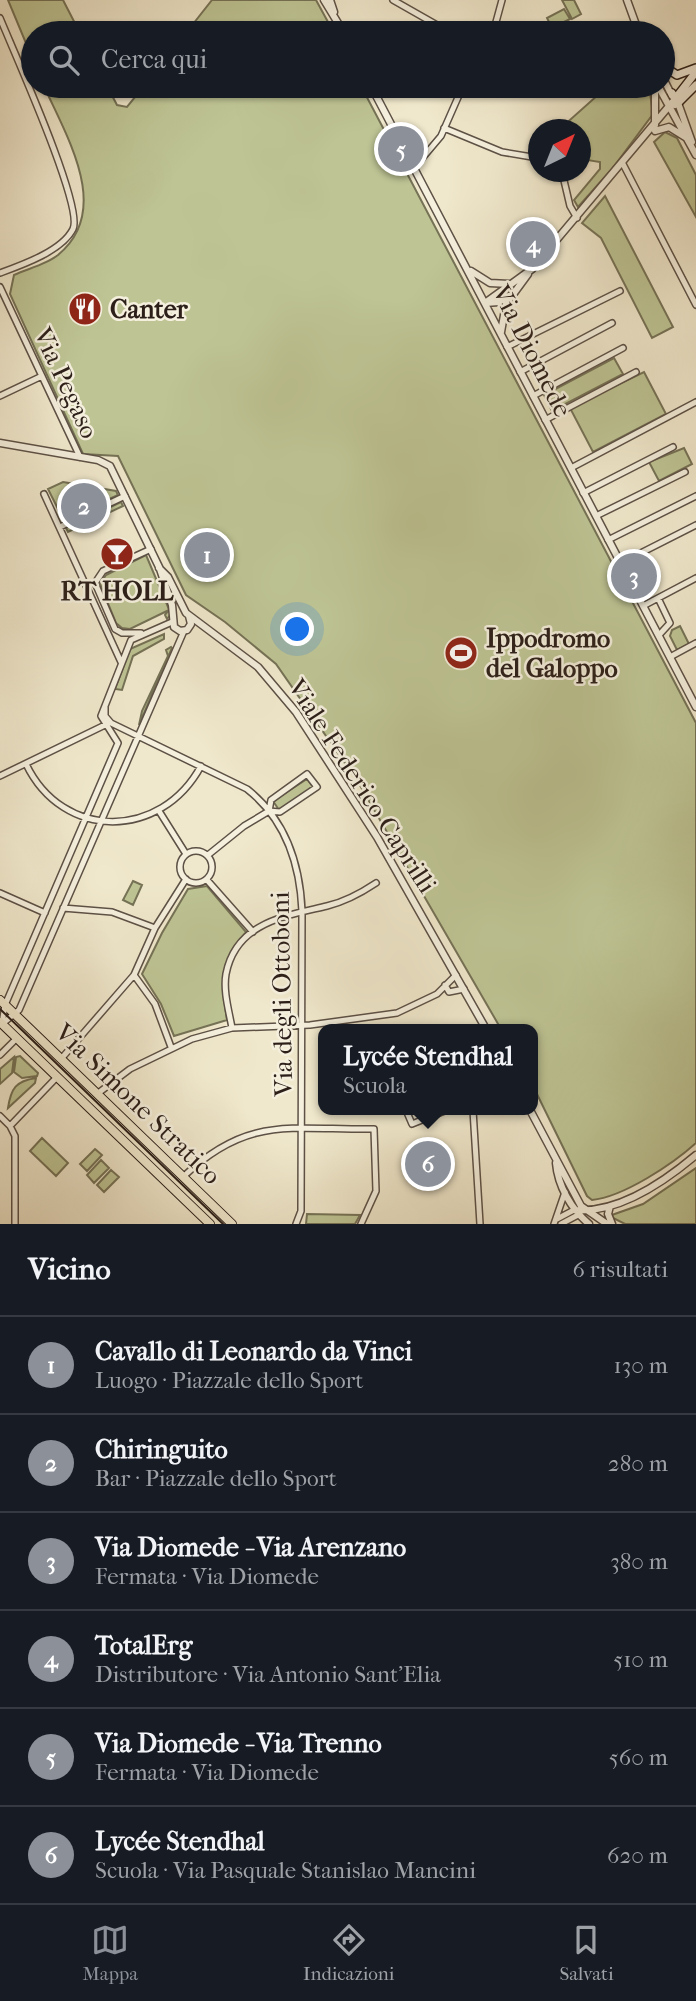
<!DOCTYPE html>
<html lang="it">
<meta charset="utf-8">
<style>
:root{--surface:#171b24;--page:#242831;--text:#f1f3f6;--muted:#9ea1a6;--line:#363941;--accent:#8c9099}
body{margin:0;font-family:"IM FELL French Canon",serif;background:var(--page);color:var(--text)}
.compass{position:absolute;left:528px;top:119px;width:63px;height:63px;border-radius:50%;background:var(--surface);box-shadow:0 2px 5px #0004;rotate:43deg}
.you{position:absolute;left:298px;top:630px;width:24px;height:24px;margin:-18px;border:5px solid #fff;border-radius:50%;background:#1a73e8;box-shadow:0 0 0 10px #1a73e833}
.badge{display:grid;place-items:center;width:46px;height:46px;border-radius:50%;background:var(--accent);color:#fff;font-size:23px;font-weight:700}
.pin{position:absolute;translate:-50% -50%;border:4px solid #fff;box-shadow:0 2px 7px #0006}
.popup{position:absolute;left:318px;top:1024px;width:220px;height:91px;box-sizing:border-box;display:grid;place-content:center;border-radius:14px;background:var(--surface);filter:drop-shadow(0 2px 5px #0005);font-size:23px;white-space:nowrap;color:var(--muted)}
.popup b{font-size:26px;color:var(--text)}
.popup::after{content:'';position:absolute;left:50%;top:100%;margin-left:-14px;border:14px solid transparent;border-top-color:var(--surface)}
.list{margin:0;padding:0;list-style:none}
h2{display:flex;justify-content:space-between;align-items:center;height:91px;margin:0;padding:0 28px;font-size:30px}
h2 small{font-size:23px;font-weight:400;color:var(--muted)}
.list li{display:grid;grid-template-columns:46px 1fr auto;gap:21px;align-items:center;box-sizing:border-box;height:98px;padding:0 28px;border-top:2px solid var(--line)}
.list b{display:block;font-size:26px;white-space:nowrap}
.list p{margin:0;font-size:23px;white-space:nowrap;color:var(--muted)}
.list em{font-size:23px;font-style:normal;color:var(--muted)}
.icon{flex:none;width:38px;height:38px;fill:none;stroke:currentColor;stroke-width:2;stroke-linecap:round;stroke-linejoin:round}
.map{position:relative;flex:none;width:696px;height:1224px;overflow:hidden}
.search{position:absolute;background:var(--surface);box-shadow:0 2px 5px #0004;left:21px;right:21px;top:21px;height:77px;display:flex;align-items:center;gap:18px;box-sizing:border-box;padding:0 24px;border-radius:38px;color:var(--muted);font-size:26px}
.sheet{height:679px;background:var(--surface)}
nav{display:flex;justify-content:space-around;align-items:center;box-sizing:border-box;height:98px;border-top:2px solid var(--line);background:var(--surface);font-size:19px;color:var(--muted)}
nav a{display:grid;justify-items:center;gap:4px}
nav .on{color:var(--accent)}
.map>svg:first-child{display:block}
.green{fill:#bec494;stroke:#757256;stroke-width:2}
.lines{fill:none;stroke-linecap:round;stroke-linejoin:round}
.minor-casing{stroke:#5d5146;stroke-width:8}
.tertiary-casing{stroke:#5d5146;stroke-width:9}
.secondary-casing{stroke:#2c1f19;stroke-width:10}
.primary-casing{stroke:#2c1f19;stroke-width:10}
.minor{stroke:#f5f0de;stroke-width:5}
.tertiary{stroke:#f5f0de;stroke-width:6}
.secondary{stroke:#f5f0de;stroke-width:7}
.primary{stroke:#f0e8cc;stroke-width:8}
.tram{stroke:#2c1f19;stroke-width:2}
.labels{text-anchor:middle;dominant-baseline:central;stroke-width:5;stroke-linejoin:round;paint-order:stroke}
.poi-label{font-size:26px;font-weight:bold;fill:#2c1f19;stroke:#f5f0de;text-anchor:start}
.street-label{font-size:26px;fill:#2c1f19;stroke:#f5f0de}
</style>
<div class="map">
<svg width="696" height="1224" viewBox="0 0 696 1224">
<rect width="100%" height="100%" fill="#f0e8cc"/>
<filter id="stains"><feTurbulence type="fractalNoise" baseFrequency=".00286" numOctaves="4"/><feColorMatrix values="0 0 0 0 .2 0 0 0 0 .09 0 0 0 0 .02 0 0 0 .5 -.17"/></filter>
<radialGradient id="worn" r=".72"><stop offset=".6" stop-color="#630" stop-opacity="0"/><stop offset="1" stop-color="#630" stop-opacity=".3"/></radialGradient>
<!-- green -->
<path class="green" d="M8 0H63L80 33H33V60Z
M212 0H316L334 33H186Z
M562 0H574L581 14 572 19Z
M564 9 570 19 552 28 547 18Z
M44 86H107L117 105 127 107 144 86H361L696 723V1143C673 1164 623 1197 592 1200L587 1196 533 1086V1029H501L358 782 276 664 225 622 186 595 118 456 83 454 10 294 14 275C27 269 47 264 58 255 113 210 66 136 44 86Z
M608 86H649L653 114 612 169 578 207 574 200 600 169V162L581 159 580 130 562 127Z
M665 132 677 138 696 175V217L654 142Z
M605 196 673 327 652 338 601 238 582 223Z
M614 358 623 374 552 411 544 395Z
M644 372 666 414 593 452 570 408Z
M684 448 692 464 659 481 649 462Z
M63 482 116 491 118 495 88 509 83 500 68 507 72 517 64 521 48 489Z
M121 502 123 506 68 532 66 528Z
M146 555 171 614 167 619 165 615 169 610 130 629 122 628 116 623 100 584 106 575Z
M680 626 689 644 677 650 670 636 672 630Z
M164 634V639L133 656 122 690 115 689 130 649Z
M171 647 172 648 139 725 142 711 168 656 166 650Z
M307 779 314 788 279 810 273 801Z
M133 881 142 885 133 905 123 900Z
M207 886 246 932C218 967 221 978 227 1020L174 1036 161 1004 142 974 162 933 188 889Z
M20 1056 38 1073 37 1076 22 1078 14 1072 16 1057Z
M14 1057 12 1073 0 1084V1069Z
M36 1078 35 1083 8 1108C11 1088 16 1081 36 1078Z
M42 1138 68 1163 56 1176 30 1151Z
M95 1149 102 1155 87 1171 80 1164Z
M101 1160 109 1168 94 1183 87 1175Z
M696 1168V1224H625L609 1216 643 1204Z
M111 1170 119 1177 104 1192 97 1185Z
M307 1214 360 1215 355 1224H306Z"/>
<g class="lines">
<defs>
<path id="minor" d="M393 0 451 33
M0 18C13 50 84 207 73 229 62 251 22 265 0 273
M493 33 502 0
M444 128 502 152 538 158
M623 164 696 305
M414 168 441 136 463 86
M562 172 570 206 577 218
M0 287 80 457
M507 347 620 291
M520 372 612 323
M0 396 42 376
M533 396 623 348
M545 420 636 372
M571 468 696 402
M583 493 673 447
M44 494 121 662
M596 516 685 472
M60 527 125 496
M608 540 696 496
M621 563 696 525
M658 598 670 623 659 635
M643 606 696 578
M141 633H122L115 629 95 583 103 571 151 549
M670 657 696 643
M105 707V716L111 723 247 789C285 819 300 864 302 911L301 1211 296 1224
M26 764C63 841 161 840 201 766
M0 776 105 725
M159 811 186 854
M180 867a16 16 0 1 1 32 0a16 16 0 1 1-32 0Z
M208 855 244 826 269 811 280 812 317 787 307 774 271 800 269 811
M207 880 253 932
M0 893 45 913
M63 908 112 912 155 928
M134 975 155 1004 171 1047
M445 985 449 992 464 989
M2 1024 5 1005 118 743 101 716 131 640 172 622
M2 1024 19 1010 184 631
M232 1028C229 1011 223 991 226 974 236 922 286 916 327 906 344 902 361 893 376 883
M0 1055 17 1038
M61 1059 134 975 155 928 186 879
M97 1094 130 1069 192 1039 232 1028 310 1025 397 1013 437 994 456 975
M406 1110 412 1124 447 1110
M473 1110 480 1224
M0 1116 10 1126 15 1136V1224
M10 1126 57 1077
M183 1177C248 1115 291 1130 374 1129L376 1191 361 1224
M557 1219 574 1210
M554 1224 565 1192
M561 1224 578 1215"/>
<path id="tertiary" d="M324 0 344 33
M330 0 334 12
M627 0 639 33
M663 78 672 96
M371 86 696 707
M658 86 696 155
M675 105 678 103 692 142
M655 125V86
M655 131 669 127 685 137
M471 271 490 283 509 284
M485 303 532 269 675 99
M485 303 499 302 509 296
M501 332 506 304 528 274
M0 443 98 460 110 466 160 569 172 605 174 627 180 631 187 630 191 624 189 616
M159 568 168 577 186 613 258 667 296 712 377 837 486 1029
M530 1110 581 1206 607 1224
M556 1163C558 1186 571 1209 589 1224
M610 1206 608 1214 612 1224
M574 1210C617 1214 664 1182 696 1155"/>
<path id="secondary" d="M663 66 677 75 696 68
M672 93 678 103 696 85
M675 99 696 72"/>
<path id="primary" d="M0 1000 232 1224
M0 1022 210 1224"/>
</defs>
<!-- minor casing -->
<use href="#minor" class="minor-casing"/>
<!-- tertiary casing -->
<use href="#tertiary" class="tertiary-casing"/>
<!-- secondary casing -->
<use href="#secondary" class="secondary-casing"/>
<!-- primary casing -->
<use href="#primary" class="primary-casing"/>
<!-- minor -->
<use href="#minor" class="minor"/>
<!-- tertiary -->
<use href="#tertiary" class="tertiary"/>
<!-- secondary -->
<use href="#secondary" class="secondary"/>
<!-- primary -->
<use href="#primary" class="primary"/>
<!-- tram -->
<path class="tram" d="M0 1009 223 1224"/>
</g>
<!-- icons -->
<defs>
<symbol id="restaurant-disc" viewBox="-11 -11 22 22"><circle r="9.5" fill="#8f2418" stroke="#f5f0de"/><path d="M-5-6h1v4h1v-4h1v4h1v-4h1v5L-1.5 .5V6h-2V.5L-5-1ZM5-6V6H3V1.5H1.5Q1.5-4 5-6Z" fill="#fff"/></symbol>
<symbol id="bar-disc" viewBox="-11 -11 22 22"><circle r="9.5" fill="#8f2418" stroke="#f5f0de"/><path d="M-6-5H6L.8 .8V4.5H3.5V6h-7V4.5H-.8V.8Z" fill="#fff"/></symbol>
<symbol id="stadium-disc" viewBox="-11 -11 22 22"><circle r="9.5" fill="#8f2418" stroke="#f5f0de"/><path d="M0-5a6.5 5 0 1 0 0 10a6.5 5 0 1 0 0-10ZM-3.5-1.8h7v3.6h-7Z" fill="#fff"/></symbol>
</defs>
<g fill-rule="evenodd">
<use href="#restaurant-disc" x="66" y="290" width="38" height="38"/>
<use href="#bar-disc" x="98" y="535" width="38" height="38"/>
<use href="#stadium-disc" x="442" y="634" width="38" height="38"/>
</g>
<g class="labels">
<!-- poi labels -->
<g class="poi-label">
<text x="110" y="309">Canter</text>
<text x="117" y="591" text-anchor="middle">RT HOLL</text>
<text x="486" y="638">Ippodromo<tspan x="486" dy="30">del Galoppo</tspan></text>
</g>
<!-- street labels -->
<g class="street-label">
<text transform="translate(532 351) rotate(63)">Via Diomede</text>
<text transform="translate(66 383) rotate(65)">Via Pegaso</text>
<text transform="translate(362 786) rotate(57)">Viale Federico Caprilli</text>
<text transform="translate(282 994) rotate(-91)">Via degli Ottoboni</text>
<text transform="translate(138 1104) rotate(44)">Via Simone Stratico</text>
</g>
</g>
<rect width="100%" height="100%" filter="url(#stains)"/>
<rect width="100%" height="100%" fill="url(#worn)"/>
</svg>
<svg class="compass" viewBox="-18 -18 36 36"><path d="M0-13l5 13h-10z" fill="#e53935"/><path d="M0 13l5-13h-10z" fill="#9ea1a6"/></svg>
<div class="you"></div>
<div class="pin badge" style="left:207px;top:555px">1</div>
<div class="pin badge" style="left:84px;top:506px">2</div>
<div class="pin badge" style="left:634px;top:576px">3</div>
<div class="pin badge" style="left:533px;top:244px">4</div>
<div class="pin badge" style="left:401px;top:149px">5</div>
<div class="pin badge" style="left:428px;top:1164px">6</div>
<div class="popup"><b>Lycée Stendhal</b>Scuola</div>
<div class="search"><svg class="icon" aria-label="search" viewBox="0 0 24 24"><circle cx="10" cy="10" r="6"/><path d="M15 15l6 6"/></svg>Cerca qui</div>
</div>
<section class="sheet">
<h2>Vicino<small>6 risultati</small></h2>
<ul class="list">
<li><span class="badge">1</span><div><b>Cavallo di Leonardo da Vinci</b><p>Luogo · Piazzale dello Sport</p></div><em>130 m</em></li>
<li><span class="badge">2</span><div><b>Chiringuito</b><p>Bar · Piazzale dello Sport</p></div><em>280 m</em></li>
<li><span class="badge">3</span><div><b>Via Diomede - Via Arenzano</b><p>Fermata · Via Diomede</p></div><em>380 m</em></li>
<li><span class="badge">4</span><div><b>TotalErg</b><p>Distributore · Via Antonio Sant'Elia</p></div><em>510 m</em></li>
<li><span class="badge">5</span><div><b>Via Diomede - Via Trenno</b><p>Fermata · Via Diomede</p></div><em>560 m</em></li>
<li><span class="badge">6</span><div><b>Lycée Stendhal</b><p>Scuola · Via Pasquale Stanislao Mancini</p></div><em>620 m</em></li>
</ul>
</section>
<nav>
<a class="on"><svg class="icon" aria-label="map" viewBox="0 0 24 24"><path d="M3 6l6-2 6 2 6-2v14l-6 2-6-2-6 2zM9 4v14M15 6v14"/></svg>Mappa</a>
<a><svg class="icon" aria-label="directions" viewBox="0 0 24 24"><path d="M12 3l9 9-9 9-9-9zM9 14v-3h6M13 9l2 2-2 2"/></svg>Indicazioni</a>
<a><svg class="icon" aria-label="saved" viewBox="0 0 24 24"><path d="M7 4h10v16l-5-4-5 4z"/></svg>Salvati</a>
</nav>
